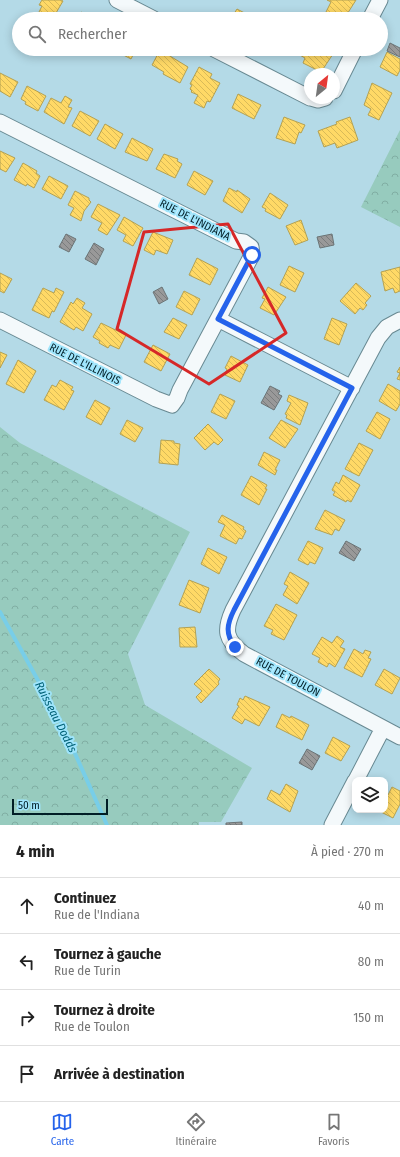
<!DOCTYPE html>
<html lang="fr">
<meta charset="utf-8">
<style>
:root{--surface:#fff;--page:#f6f6f6;--text:#222;--muted:#767676;--line:#e0e0e0;--accent:#2563eb}
body{margin:0;font-family:"Fira Sans Condensed",sans-serif;background:var(--page);color:var(--text)}
.controls{position:absolute;right:12px;bottom:12px;display:grid;overflow:hidden;border-radius:8px;box-shadow:0 2px 10px #0003}
.controls button{width:36px;height:36px;display:grid;place-items:center;padding:0;border:0;border-bottom:1px solid var(--line);background:var(--surface);color:var(--text);font:20px sans-serif}
.compass{position:absolute;left:304px;top:68px;width:36px;height:36px;border-radius:50%;background:var(--surface);box-shadow:0 2px 10px #0003;rotate:29deg}
.scale{position:absolute;left:12px;bottom:10px;width:96px;box-sizing:border-box;padding-left:4px;border:2px solid #011e26;border-top:0;font-size:11px;line-height:14px;white-space:nowrap;color:#011e26;-webkit-text-stroke:3px #9fe5fc;paint-order:stroke}
.stop{position:absolute;width:12px;height:12px;margin:-9px;border:3px solid #2563eb;border-radius:50%;background:#fff}
.stop.end{background:#2563eb;border-color:#fff;box-shadow:0 1px 4px #0008}
.list{margin:0;padding:0;list-style:none}
h2{display:flex;justify-content:space-between;align-items:center;height:52px;margin:0;padding:0 16px;font-size:17px}
h2 small{font-size:13px;font-weight:400;color:var(--muted)}
.list li{display:grid;grid-template-columns:26px 1fr auto;gap:12px;align-items:center;box-sizing:border-box;height:56px;padding:0 16px;border-top:1px solid var(--line)}
.list b{display:block;font-size:15px;white-space:nowrap}
.list p{margin:0;font-size:13px;white-space:nowrap;color:var(--muted)}
.list em{font-size:13px;font-style:normal;color:var(--muted)}
.icon{flex:none;width:22px;height:22px;fill:none;stroke:currentColor;stroke-width:2;stroke-linecap:round;stroke-linejoin:round}
.map{position:relative;flex:none;width:400px;height:825px;overflow:hidden}
.search{position:absolute;background:var(--surface);box-shadow:0 2px 10px #0003;left:12px;right:12px;top:12px;height:44px;display:flex;align-items:center;gap:10px;box-sizing:border-box;padding:0 14px;border-radius:22px;color:var(--muted);font-size:15px}
.sheet{height:276px;background:var(--surface)}
nav{display:flex;justify-content:space-around;align-items:center;box-sizing:border-box;height:56px;border-top:1px solid var(--line);background:var(--surface);font-size:11px;color:var(--muted)}
nav a{display:grid;justify-items:center;gap:2px}
nav .on{color:var(--accent)}
.map>svg:first-child{display:block}
.forest{fill:url(#forest-crowns)}
.homes{fill:url(#homes-back-hatch);stroke:#b3a153}
.industry{fill:url(#industry-back-hatch);stroke:#6b7476}
.lines{fill:none;stroke-linecap:round;stroke-linejoin:round}
.stream{stroke:#78cee8;stroke-width:4}
.minor-casing{stroke:#688992;stroke-width:17}
.minor{stroke:#f4f9fb;stroke-width:15}
.route{stroke:#2563eb;stroke-width:5}
.marked{fill:none;stroke:#d62828;stroke-width:3;stroke-linejoin:round}
.labels{text-anchor:middle;dominant-baseline:central;stroke-width:4;stroke-linejoin:round;paint-order:stroke}
.street-label{font-size:11px;fill:#011e26;stroke:#9fe5fc}
.water-label{font-size:12px;font-style:italic;fill:#016176;stroke:#9fe5fc}
</style>
<div class="map">
<svg width="400" height="825" viewBox="0 0 400 825">
<defs>
<pattern id="forest-crowns" width="20" height="18" patternUnits="userSpaceOnUse"><rect width="20" height="18" fill="#97cbbe"/><path d="M2 6a3 3 0 1 1 6 0M12 15a3 3 0 1 1 6 0" fill="none" stroke="#80aea3"/></pattern>
<pattern id="homes-back-hatch" width="6" height="6" patternUnits="userSpaceOnUse"><rect width="6" height="6" fill="#ffd966"/><path d="M-1 5l2 2M0 0l6 6M5-1l2 2" fill="none" stroke="#d9ba58"/></pattern>
<pattern id="industry-back-hatch" width="6" height="6" patternUnits="userSpaceOnUse"><rect width="6" height="6" fill="#999"/><path d="M-1 5l2 2M0 0l6 6M5-1l2 2" fill="none" stroke="#7a7c7d"/></pattern>
</defs>
<rect width="100%" height="100%" fill="#b4dae7"/>
<!-- forest -->
<path class="forest" d="M400 130V227L361 207Z
M0 427 20 443 190 532 128 654 145 705 252 768 221 822H199V825H0Z"/>
<!-- homes -->
<path class="homes" d="M42 0H61L63 1 56 13 54 12 51 19H49L38 14 42 6 39 5Z
M327 0H356L344 19H330L324 16 331 2Z
M237 9 256 19H236L232 17Z
M81 12 89 16 90 14 98 19H77Z
M112 49H136L131 59Z
M276 49H289L286 54Z
M300 49 310 51 311 49H322L333 54 321 72 303 63 305 58 298 54Z
M160 50 188 67 180 83 163 74 164 72 152 65Z
M387 52 400 59V70L397 76 380 67Z
M199 67 212 74 210 78 220 83 210 102 207 101 204 108 194 103 198 95 191 92 192 91 190 89 192 85 190 84Z
M0 73 18 82 10 97 0 91Z
M372 83 392 93 379 120 368 115 371 109 364 105Z
M27 86 46 96 38 111 25 104 26 102 21 99Z
M238 94 261 105 254 119 232 108Z
M65 96 72 100 68 107 72 108 64 124 44 112 51 98 61 103Z
M80 111 99 121 90 136 72 126Z
M284 117 305 125 301 133 299 132 295 144 276 138Z
M350 117 358 140 337 148 335 143 324 147 318 131 337 124 336 122Z
M105 124 123 134 115 149 97 139Z
M132 138 153 149 147 161 125 152Z
M0 151 15 158 6 172 0 169Z
M164 154 178 159 177 161 182 164 175 178 156 169Z
M23 163 37 171 36 173 40 176 34 188 27 184 26 186 14 180Z
M194 171 213 181 205 195 187 185Z
M49 176 68 186 61 199 42 189Z
M229 188 237 192V190L250 199 242 213 223 201Z
M75 191 89 198V200L91 202 84 211 81 221 70 215 74 208 68 205Z
M270 193 288 205 280 219 265 211 266 209 262 207Z
M98 204 120 215 107 235 98 230 102 223 91 217Z
M124 217 143 228 133 246 123 241 126 235 117 230Z
M301 220 308 240 295 245 286 226Z
M153 232 173 240 167 254 156 250 154 255 144 250Z
M197 258 218 269 210 285 189 275Z
M289 266 304 273 295 292 280 285Z
M400 267V291L395 293 393 288 385 291 381 272Z
M0 273 12 279 4 293 0 291Z
M356 283 371 296 365 303 367 305 363 310 360 308 355 314 340 301Z
M268 287 286 297 274 315 260 308 265 299 262 298Z
M43 288 54 293 56 288 64 292 54 312 52 311 49 318 32 310Z
M184 291 200 299 192 315 176 307Z
M77 298 85 303 82 308 92 314 83 331 76 327 74 330 60 322 71 302 73 304Z
M173 318 187 325 179 339 164 332Z
M332 318 347 324 339 345 324 339Z
M101 323 126 335 119 349 110 345 108 348 99 343 100 341 93 337Z
M153 345 170 354 161 371 144 362Z
M0 352 7 355 0 368Z
M231 356 248 365 240 382 225 375 227 369 225 368Z
M18 360 36 371 24 393 6 384Z
M400 367V380L397 379 400 373 397 372Z
M60 380 73 387 71 390 74 391 64 410 44 400 52 385 56 387Z
M388 384 400 391V404L396 411 379 401Z
M220 394 235 401 226 419 211 412Z
M289 395 308 403 300 425 286 418 287 415 285 414 291 403 287 401Z
M95 400 110 408 101 425 86 417Z
M377 412 390 419 380 439 366 431Z
M127 420 143 428 135 442 120 434Z
M281 420 298 429 285 448 269 438Z
M208 424 223 440 218 445 214 442 205 450 194 438Z
M161 440 174 441V443L180 444 178 465 159 463Z
M359 443 373 450 359 476 345 469Z
M264 452 280 460 275 470H277L275 475 258 465Z
M343 475 360 485 351 502 347 500 346 502 333 495 335 492 332 490 336 482 339 484Z
M251 476 267 485 265 489H267L259 505 241 495Z
M325 510 345 520 339 531 335 529 332 535 315 529Z
M222 515 244 527 243 529 246 531 242 539 239 538 236 544 220 536 225 525 218 522Z
M308 541 323 548 315 564 310 562 308 565 298 560Z
M208 548 227 557 219 574 201 564Z
M290 572 309 583 297 604 283 595 288 586 284 584Z
M189 580 209 588 200 613 179 605Z
M276 604 297 615 284 640 271 634 273 630 264 626Z
M195 627 197 647H180L179 628Z
M337 636 344 641 340 647 345 649 335 667 329 663 327 667 318 662 320 658 312 654 322 637 332 643Z
M354 649 363 654 365 650 371 652 368 658 371 659 362 677 344 668Z
M209 669 220 679 218 682 219 684 201 703 196 697 202 691 194 684Z
M384 669 400 678 392 694 375 685Z
M245 696 270 707 259 726 245 719 242 724 232 718 239 706 237 705 240 698 243 700Z
M282 714 290 718 291 716 309 725 302 740 276 727Z
M333 737 350 746 341 761 325 753Z
M286 784 298 791 290 812 267 799 271 790 280 795Z
M392 787 400 791V804L393 818 377 810H385V794L388 795Z"/>
<!-- industry -->
<path class="industry" d="M390 43 400 48V57L387 51Z
M66 234 76 239 69 252 59 247Z
M332 234 334 245 320 248 317 237Z
M94 243 104 249 96 265 85 259Z
M162 287 168 299 159 304 153 292Z
M270 386 280 391 278 394 282 396 274 410 261 403Z
M346 541 361 549 354 561 339 553Z
M307 749 320 756 312 770 299 763Z
M242 822V825H226V823Z"/>
<g class="lines">
<!-- stream -->
<path class="stream" d="M0 612 60 720 107 825"/>
<defs>
<path id="minor" d="M117 0 154 19
M370 19 380 0
M214 49 310 98
M334 91 355 49
M311 98 318 100 325 98
M0 122 236 241 244 242 251 247 252 255 180 390 177 398 172 405 156 399 0 320
M218 319 352 388
M400 320 387 327 378 338 233 610C224 630 225 640 244 654L400 737
M356 780 383 728
M332 825 355 781"/>
</defs>
<!-- minor casing -->
<use href="#minor" class="minor-casing"/>
<!-- minor -->
<use href="#minor" class="minor"/>
</g>
<g class="lines">
<!-- route -->
<path class="route" d="M235 647C225 634 227 624 234 610L352 388 218 319 252 255"/>
</g>
<!-- marked area -->
<path class="marked" d="M228 224 286 333 209 384 117 329 144 232Z"/>
<g class="labels">
<!-- street labels -->
<g class="street-label">
<text transform="translate(195 220) rotate(27)">RUE DE L'INDIANA</text>
<text transform="translate(85 364) rotate(27)">RUE DE L'ILLINOIS</text>
<text transform="translate(288 677) rotate(28)">RUE DE TOULON</text>
</g>
<!-- water labels -->
<g class="water-label">
<text transform="translate(56 717) rotate(63)">Ruisseau Dodds</text>
</g>
</g>
</svg>
<div class="controls">
<button><svg class="icon" aria-label="layers" viewBox="0 0 24 24"><path d="M12 4l9 5-9 5-9-5zM3 14l9 5 9-5"/></svg></button>
</div>
<svg class="compass" viewBox="-18 -18 36 36"><path d="M0-13l5 13h-10z" fill="#e53935"/><path d="M0 13l5-13h-10z" fill="#767676"/></svg>
<div class="scale">50 m</div>
<div class="stop" style="left:252px;top:255px"></div>
<div class="stop end" style="left:235px;top:647px"></div>
<div class="search"><svg class="icon" aria-label="search" viewBox="0 0 24 24"><circle cx="10" cy="10" r="6"/><path d="M15 15l6 6"/></svg>Rechercher</div>
</div>
<section class="sheet">
<h2>4 min<small>À pied · 270 m</small></h2>
<ul class="list">
<li><svg class="icon" aria-label="ahead" viewBox="0 0 24 24"><path d="M12 20V5M6 11l6-6 6 6"/></svg><div><b>Continuez</b><p>Rue de l'Indiana</p></div><em>40 m</em></li>
<li><svg class="icon" aria-label="left" viewBox="0 0 24 24"><path d="M17 20v-9H6M10 6l-5 5 5 5"/></svg><div><b>Tournez à gauche</b><p>Rue de Turin</p></div><em>80 m</em></li>
<li><svg class="icon" aria-label="right" viewBox="0 0 24 24"><path d="M7 20v-9h11M14 6l5 5-5 5"/></svg><div><b>Tournez à droite</b><p>Rue de Toulon</p></div><em>150 m</em></li>
<li><svg class="icon" aria-label="arrive" viewBox="0 0 24 24"><path d="M6 21V4h12l-3 4 3 4H6"/></svg><div><b>Arrivée à destination</b></div></li>
</ul>
</section>
<nav>
<a class="on"><svg class="icon" aria-label="map" viewBox="0 0 24 24"><path d="M3 6l6-2 6 2 6-2v14l-6 2-6-2-6 2zM9 4v14M15 6v14"/></svg>Carte</a>
<a><svg class="icon" aria-label="directions" viewBox="0 0 24 24"><path d="M12 3l9 9-9 9-9-9zM9 14v-3h6M13 9l2 2-2 2"/></svg>Itinéraire</a>
<a><svg class="icon" aria-label="saved" viewBox="0 0 24 24"><path d="M7 4h10v16l-5-4-5 4z"/></svg>Favoris</a>
</nav>
